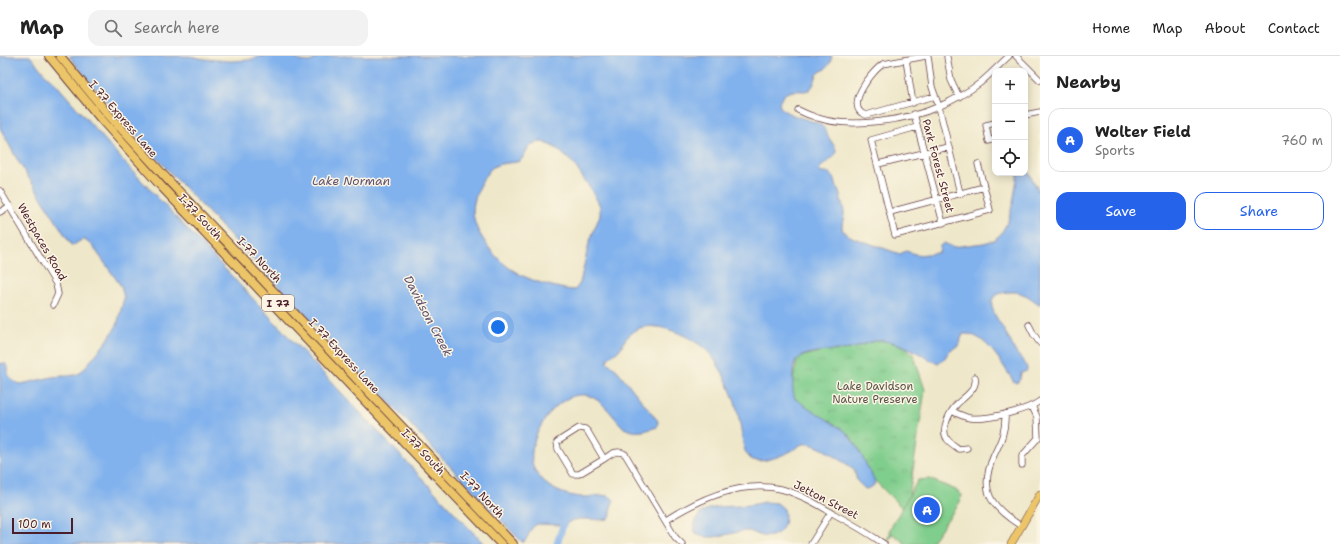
<!DOCTYPE html>
<meta charset="utf-8">
<style>
:root{--surface:#fff;--page:#f2f2f2;--text:#222;--muted:#767676;--line:#e0e0e0;--accent:#2563eb}
body{margin:0;font-family:"Shantell Sans",sans-serif;background:var(--page);color:var(--text)}
.controls{position:absolute;right:12px;top:12px;display:grid;overflow:hidden;border-radius:8px;box-shadow:0 2px 10px #0003}
.controls button{width:36px;height:36px;display:grid;place-items:center;padding:0;border:0;border-bottom:1px solid var(--line);background:var(--surface);color:var(--text);font:20px sans-serif}
.scale{position:absolute;left:12px;bottom:10px;width:61px;box-sizing:border-box;padding-left:4px;border:2px solid #4a1f2b;border-top:0;font-size:11px;line-height:14px;white-space:nowrap;color:#4a1f2b;-webkit-text-stroke:3px #fcf5e5;paint-order:stroke}
.you{position:absolute;left:498px;top:271px;width:14px;height:14px;margin:-10px;border:3px solid #fff;border-radius:50%;background:#1a73e8;box-shadow:0 0 0 6px #1a73e833}
.badge{display:grid;place-items:center;width:26px;height:26px;border-radius:50%;background:var(--accent);color:#fff;font-size:13px;font-weight:700}
.pin{position:absolute;translate:-50% -50%;border:2px solid #fff;box-shadow:0 1px 4px #0006}
.list{margin:0;padding:0;list-style:none}
h2{display:flex;justify-content:space-between;align-items:center;height:52px;margin:0;padding:0 16px;font-size:17px}
h2 small{font-size:13px;font-weight:400;color:var(--muted)}
.list li{display:grid;grid-template-columns:26px 1fr auto;gap:12px;align-items:center;box-sizing:border-box;height:64px;margin:0 8px 8px;padding:0 8px;border:1px solid var(--line);border-radius:12px}
.list b{display:block;font-size:15px;white-space:nowrap}
.list p{margin:0;font-size:13px;white-space:nowrap;color:var(--muted)}
.list em{font-size:13px;font-style:normal;color:var(--muted)}
.actions{display:flex;gap:8px;padding:12px 16px}
.actions a{flex:1;padding:9px 0;border:1px solid var(--accent);border-radius:12px;text-align:center;font-size:14px;color:var(--accent)}
.actions .main{background:var(--accent);color:#fff}
.icon{flex:none;width:22px;height:22px;fill:none;stroke:currentColor;stroke-width:2;stroke-linecap:round;stroke-linejoin:round}
.map{position:relative;flex:none;width:1040px;height:488px;overflow:hidden}
header{display:flex;align-items:center;gap:24px;box-sizing:border-box;height:56px;padding:0 20px;background:var(--surface);border-bottom:1px solid var(--line)}
header strong{font-size:19px}
nav{display:flex;gap:22px;margin-inline-start:auto;font-size:14px}
.search{width:280px;height:36px;background:var(--page);display:flex;align-items:center;gap:10px;box-sizing:border-box;padding:0 14px;border-radius:12px;color:var(--muted);font-size:15px}
main{display:flex}
aside{flex:1;background:var(--surface)}
.map>svg:first-child{display:block}
.park{fill:url(#park-tufts);stroke:#65765c}
.pitch{fill:#80ce8d;stroke:#65765c}
.water{fill:#82b2ed;stroke:#66688c;fill-rule:evenodd}
.lines{fill:none;stroke-linecap:round;stroke-linejoin:round}
.river{stroke:#82b2ed;stroke-width:7}
.minor-casing{stroke:#633d43;stroke-width:7}
.major-casing{stroke:#633d43;stroke-width:8}
.highway-casing{stroke:#633d43;stroke-width:10}
.minor{stroke:#fff;stroke-width:5.5}
.major{stroke:#edc569;stroke-width:7}
.highway{stroke:#edc569;stroke-width:8}
.labels{text-anchor:middle;dominant-baseline:central;stroke-width:3;stroke-linejoin:round;paint-order:stroke}
.shield{fill:#fcf5e5;stroke:#7f5f63;stroke-width:1}
.shield-label{font-size:10px;font-weight:bold;fill:#4a1f2b}
.street-label{font-size:11px;fill:#4a1f2b;stroke:#fcf5e5}
.park-label{font-size:11px;fill:#5a5448;stroke:#fcf5e5}
.water-label{font-size:12px;font-style:italic;fill:#5e526f;stroke:#fcf5e5}
</style>
<header>
<strong>Map</strong>
<div class="search"><svg class="icon" aria-label="search" viewBox="0 0 24 24"><circle cx="10" cy="10" r="6"/><path d="M15 15l6 6"/></svg>Search here</div>
<nav><a>Home</a><a>Map</a><a>About</a><a>Contact</a></nav>
</header>
<main>
<div class="map">
<svg width="1040" height="488" viewBox="0 0 1040 488">
<defs>
<pattern id="park-tufts" width="24" height="20" patternUnits="userSpaceOnUse"><rect width="24" height="20" fill="#80ce8d"/><path d="M3 7l-1-3M5 7V3M7 7l1-3M15 17l-1-3M17 17v-4M19 17l1-3" fill="none" stroke="#70b07a"/></pattern>
</defs>
<rect width="100%" height="100%" fill="#fcf5e5"/>
<filter id="ink" filterUnits="userSpaceOnUse"><feTurbulence type="fractalNoise" baseFrequency=".025" numOctaves="2"/><feDisplacementMap in="SourceGraphic" scale="8" xChannelSelector="R" yChannelSelector="G"/><feConvolveMatrix kernelMatrix="1 2 1 2 8 2 1 2 1" color-interpolation-filters="sRGB"/></filter>
<filter id="wash" filterUnits="userSpaceOnUse"><feTurbulence type="fractalNoise" baseFrequency=".012" numOctaves="4" result="noise"/><feDisplacementMap in="SourceGraphic" scale="16" xChannelSelector="R" yChannelSelector="G"/><feGaussianBlur stdDeviation="0.9" result="paint"/><feColorMatrix in="noise" values="0 0 0 0 0 0 0 0 0 0 0 0 0 0 0 0 0 1.4 0 .05"/><feComposite in="paint" operator="in"/></filter>
<g filter="url(#wash)">
<rect width="100%" height="100%" fill="#eee7c9"/>
<!-- park -->
<path class="park" d="M876 284 887 285 906 291 914 300 925 334 907 454 888 485 887 483 903 453 875 425 851 381 845 375 801 348 795 343 793 336 792 328 797 304 800 301 823 295 850 293Z"/>
<!-- pitch -->
<path class="pitch" d="M929 423 956 434 961 439 960 446 930 488H906L889 475 918 424Z"/>
<!-- water -->
<path class="water" d="M0 0H30L45 18 55 27 125 107 484 488H0V307L6 308 8 310V318L11 323 15 326 21 328 52 321 76 319 81 316 107 285 117 269 124 242 121 230 92 189 83 183 72 190 18 105 0 72Z
M69 0H189L205 3 230 5 249 4 261 0H293L300 5 310 6 315 3 316 0H832C831 5 829 10 825 13 822 15 819 16 817 19 815 23 814 30 810 33 804 39 785 27 779 48 783 61 812 62 822 70 827 74 827 80 831 85 834 90 838 94 835 99 831 105 823 108 819 113L821 117H830C836 124 843 147 844 156 845 161 840 170 843 175 845 178 851 180 854 182L900 198 906 195 918 199 937 197 939 196 940 190 944 187 953 191 984 187 994 184 1001 178 1008 165 1013 147 1018 117H1025V111L1026 112 1040 137V249C1032 243 1024 236 1013 236 974 236 999 264 1008 281 1011 285 1012 290 1015 295 1019 302 1028 307 1027 315L1021 317 1020 323 1017 327 1014 326C1003 310 986 276 963 278L958 290 950 294 944 303 938 308C921 299 904 287 885 285 871 283 863 290 850 293 837 295 805 294 797 304 793 309 793 316 793 322 793 329 792 335 795 343L845 375 856 389 875 425 874 429 870 432 865 433 857 425 854 413C843 406 816 385 803 388 799 389 796 392 793 394 784 399 758 410 750 402 742 394 743 384 741 374 739 362 737 349 732 338 727 325 720 310 710 298 697 282 649 259 632 277 630 279 627 281 625 284 623 287 622 291 619 294 615 299 609 298 607 306L617 314 658 365 657 371C645 375 636 378 624 372 613 361 601 341 585 339 554 335 521 390 535 415 544 431 564 440 582 441 592 442 607 435 614 444L611 451V459L608 463C592 466 578 458 565 469L537 468C530 471 529 481 524 486H522L166 112 111 51ZM543 86 556 92 573 107 592 135 600 150V159L589 187 580 227 575 234C566 234 557 231 548 229 519 221 499 209 483 183 473 168 470 154 477 137 481 128 485 117 493 111 501 106 511 108 520 105 530 94 524 87 543 86Z
M765 446 777 447 784 453C788 470 779 485 759 479 755 478 752 475 748 475 730 475 710 488 695 476 691 448 722 451 741 450 749 449 757 448 765 446Z"/>
<g class="lines">
<!-- river -->
<path class="river" d="M557 488 563 469 562 459"/>
</g>
</g>
<g filter="url(#ink)">
<g class="lines">
<defs>
<path id="minor" d="M926 0 883 8C871 16 843 52 866 59L935 40
M928 0 932 31 939 51 960 137
M1016 0 1040 24
M947 1 951 24 959 41
M906 4 913 47
M798 54C804 57 811 60 818 62 851 73 909 64 940 50 954 44 968 36 980 27 990 19 999 9 1009 0
M914 58 943 167
M1025 59 1040 56
M995 67 986 69 989 85 995 83
M917 71 871 84 895 179 990 154 978 108
M878 108 948 91
M0 135 56 228 58 238 53 249
M0 156 10 150
M890 156 984 131
M1029 269 1034 279 1040 287
M952 355C958 358 964 361 970 362 987 364 1026 355 1040 345
M1005 358C1006 374 1001 385 994 399 978 435 991 451 1021 470
M579 372 585 373 588 376 604 403 579 418H573L558 393 557 386Z
M967 392 959 393C955 390 950 387 947 383 940 373 950 356 957 348 964 341 978 333 975 321
M604 403C611 398 617 393 625 398L675 481 682 488
M1022 409V400L1038 382 1037 361 1032 350
M666 464C699 443 742 424 781 433 800 438 817 448 834 458 851 467 868 477 884 488
M811 488 831 456"/>
<path id="major" d="M1011 488 1040 438"/>
<path id="highway" d="M49 0 101 63 161 130 501 488
M60 0 107 57 168 124 513 488"/>
</defs>
<!-- minor casing -->
<use href="#minor" class="minor-casing"/>
<!-- major casing -->
<use href="#major" class="major-casing"/>
<!-- highway casing -->
<use href="#highway" class="highway-casing"/>
<!-- minor -->
<use href="#minor" class="minor"/>
<!-- major -->
<use href="#major" class="major"/>
<!-- highway -->
<use href="#highway" class="highway"/>
</g>
</g>
<g class="labels">
<!-- shield labels -->
<rect class="shield" x="262" y="239" width="32" height="16" rx="3"/>
<g class="shield-label">
<text x="278" y="247">I 77</text>
</g>
<!-- street labels -->
<g class="street-label">
<text transform="translate(123 63) rotate(49)">I 77 Express Lane</text>
<text transform="translate(938 110) rotate(75)">Park Forest Street</text>
<text transform="translate(200 161) rotate(47)">I-77 South</text>
<text transform="translate(42 186) rotate(60)">Westpaces Road</text>
<text transform="translate(259 204) rotate(46)">I-77 North</text>
<text transform="translate(344 300) rotate(47)">I 77 Express Lane</text>
<text transform="translate(423 396) rotate(47)">I-77 South</text>
<text transform="translate(482 439) rotate(47)">I-77 North</text>
<text transform="translate(826 444) rotate(27)">Jetton Street</text>
</g>
<!-- park labels -->
<g class="park-label">
<text x="875" y="330">Lake Davidson<tspan x="875" dy="13">Nature Preserve</tspan></text>
</g>
<!-- water labels -->
<g class="water-label">
<text x="351" y="125">Lake Norman</text>
<text transform="translate(428 260) rotate(62)">Davidson Creek</text>
</g>
</g>
</svg>
<div class="controls">
<button>+</button>
<button>−</button>
<button><svg class="icon" aria-label="locate" viewBox="0 0 24 24"><circle cx="12" cy="12" r="6"/><path d="M12 2v4M12 18v4M2 12h4M18 12h4"/></svg></button>
</div>
<div class="scale">100 m</div>
<div class="you"></div>
<div class="pin badge" style="left:927px;top:454px">A</div>
</div>
<aside>
<h2>Nearby<small></small></h2>
<ul class="list">
<li><span class="badge">A</span><div><b>Wolter Field</b><p>Sports</p></div><em>760 m</em></li>
</ul>
<div class="actions"><a class="main">Save</a><a>Share</a></div>
</aside>
</main>
